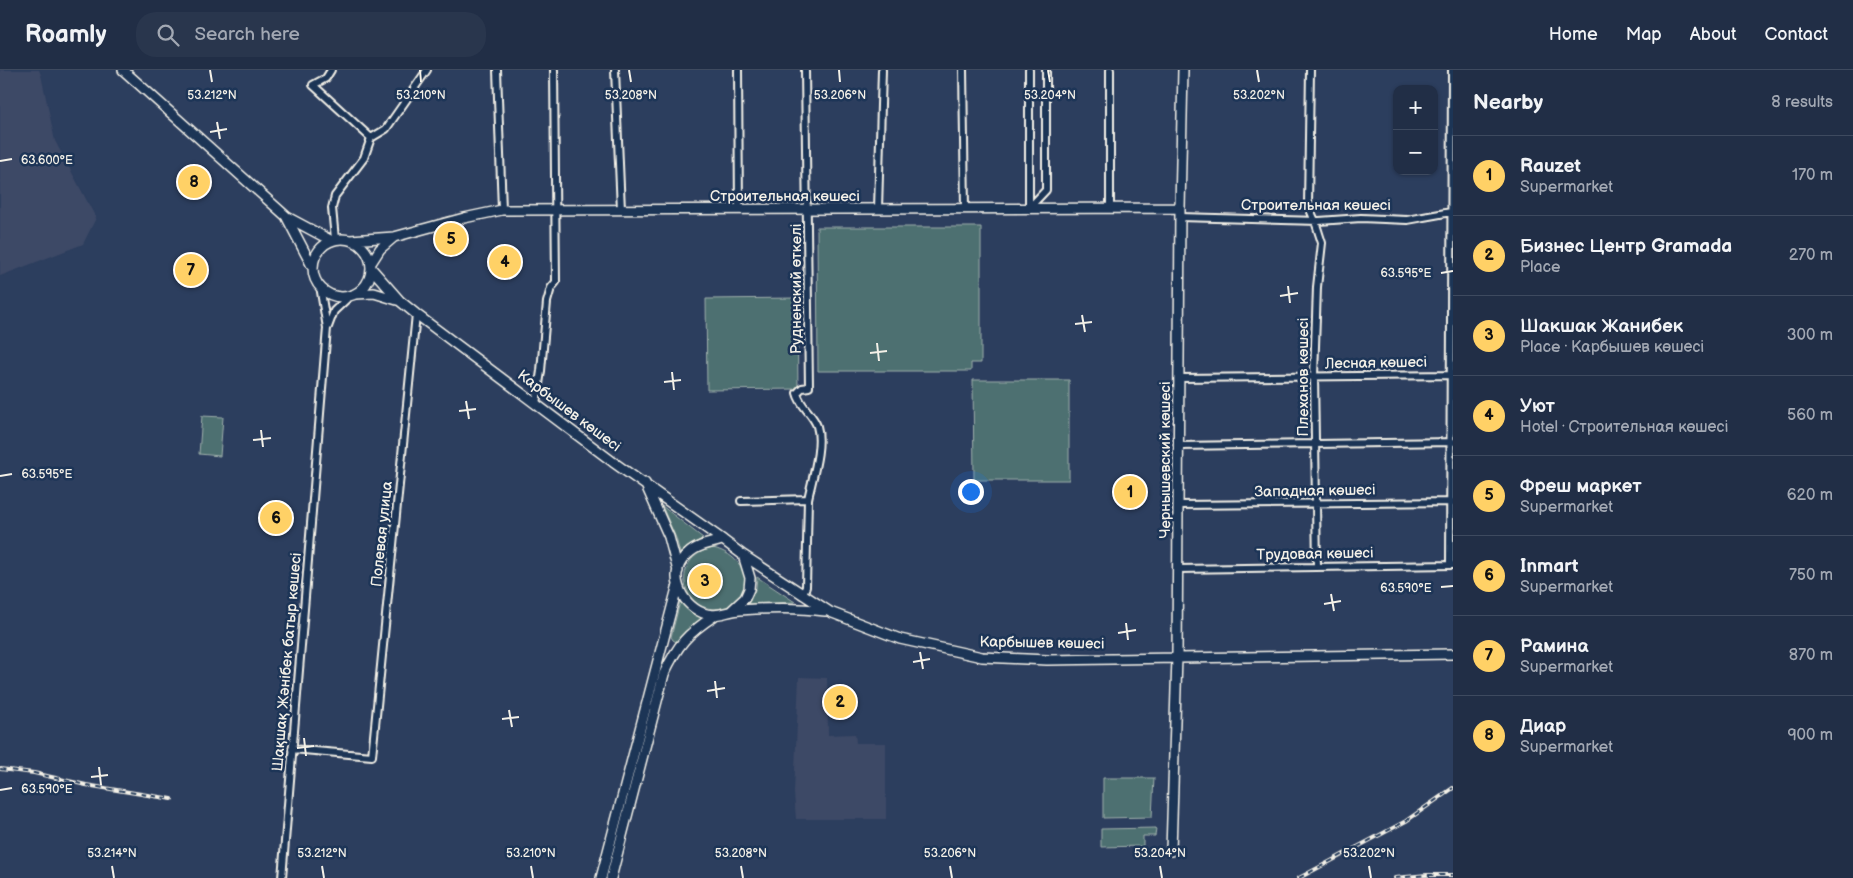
<!DOCTYPE html>
<meta charset="utf-8">
<style>
:root{--surface:#212e46;--page:#29364d;--text:#f1f3f6;--muted:#a2a8b3;--line:#3e4a5f;--accent:#ffd166}
body{margin:0;font-family:"Balsamiq Sans",sans-serif;background:var(--page);color:var(--text)}
.controls{position:absolute;right:15px;top:15px;display:grid;overflow:hidden;border-radius:10px;box-shadow:0 1px 4px #0004}
.controls button{width:45px;height:45px;display:grid;place-items:center;padding:0;border:0;border-bottom:1px solid var(--line);background:var(--surface);color:var(--text);font:25px sans-serif}
.you{position:absolute;left:970px;top:421px;width:18px;height:18px;margin:-12px;border:4px solid #fff;border-radius:50%;background:#1a73e8;box-shadow:0 0 0 8px #1a73e833}
.badge{display:grid;place-items:center;width:32px;height:32px;border-radius:50%;background:var(--accent);color:#111;font-size:16px;font-weight:700}
.pin{position:absolute;translate:-50% -50%;border:2px solid #fff;box-shadow:0 1px 5px #0006}
.list{margin:0;padding:0;list-style:none}
h2{display:flex;justify-content:space-between;align-items:center;height:65px;margin:0;padding:0 20px;font-size:21px}
h2 small{font-size:16px;font-weight:400;color:var(--muted)}
.list li{display:grid;grid-template-columns:32px 1fr auto;gap:15px;align-items:center;box-sizing:border-box;height:80px;padding:0 20px;border-top:1px solid var(--line)}
.list b{display:block;font-size:19px;white-space:nowrap}
.list p{margin:0;font-size:16px;white-space:nowrap;color:var(--muted)}
.list em{font-size:16px;font-style:normal;color:var(--muted)}
.icon{flex:none;width:28px;height:28px;fill:none;stroke:currentColor;stroke-width:2;stroke-linecap:round;stroke-linejoin:round}
.map{position:relative;flex:none;width:1453px;height:808px;overflow:hidden}
header{display:flex;align-items:center;gap:30px;box-sizing:border-box;height:70px;padding:0 25px;background:var(--surface);border-bottom:1px solid var(--line)}
header strong{font-size:24px}
nav{display:flex;gap:28px;margin-inline-start:auto;font-size:18px}
.search{width:350px;height:45px;background:var(--page);display:flex;align-items:center;gap:12px;box-sizing:border-box;padding:0 18px;border-radius:20px;color:var(--muted);font-size:19px}
main{display:flex}
aside{flex:1;background:var(--surface)}
.map>svg:first-child{display:block}
.built{fill:#3e4966}
.green{fill:#4d7071;stroke:#a0b0ac}
.lines{fill:none;stroke-linecap:round;stroke-linejoin:round}
.street-casing{stroke:#f4f1e8;stroke-width:10}
.secondary-casing{stroke:#f4f1e8;stroke-width:12}
.street{stroke:#1d3557;stroke-width:6}
.secondary{stroke:#1d3557;stroke-width:9}
.rail-casing{stroke:#f4f1e8;stroke-width:4}
.rail{stroke:#1d3557;stroke-width:2;stroke-dasharray:5.5;stroke-linecap:butt}
.ticks{fill:none;stroke:#f4f1e8;stroke-width:2}
.labels{text-anchor:middle;dominant-baseline:central;stroke-width:5;stroke-linejoin:round;paint-order:stroke}
.street-label{font-size:15px;fill:#f4f1e8;stroke:#1d3557}
.ticks-label{font-size:12px;text-anchor:middle;fill:#f4f1e8;stroke:#1d3557;stroke-width:5;stroke-linejoin:round;paint-order:stroke}
</style>
<header>
<strong>Roamly</strong>
<div class="search"><svg class="icon" aria-label="search" viewBox="0 0 24 24"><circle cx="10" cy="10" r="6"/><path d="M15 15l6 6"/></svg>Search here</div>
<nav><a>Home</a><a>Map</a><a>About</a><a>Contact</a></nav>
</header>
<main>
<div class="map">
<svg width="1453" height="808" viewBox="0 0 1453 808">
<rect width="100%" height="100%" fill="#2c3e5e"/>
<filter id="ink" filterUnits="userSpaceOnUse"><feTurbulence type="fractalNoise" baseFrequency=".02" numOctaves="2"/><feDisplacementMap in="SourceGraphic" scale="10" xChannelSelector="R" yChannelSelector="G"/><feConvolveMatrix kernelMatrix="1 2 1 2 8 2 1 2 1" color-interpolation-filters="sRGB"/></filter>
<g filter="url(#ink)">
<!-- built -->
<path class="built" d="M0 0H39L41 5 55 71 96 148 83 174 0 206Z
M799 607 827 608 828 665 855 664 856 673H886V749H796L794 723Z"/>
<!-- green -->
<path class="green" d="M817 157H981V293H971V301H818Z
M797 228 798 319 707 320 706 229Z
M973 310H1069V410H974Z
M202 346 223 347 220 386 199 384Z
M662 436 703 468 680 483 676 468Z
M713 478C735 483 754 504 741 525 737 532 731 537 723 538 682 547 667 487 713 478Z
M757 507 795 532 748 534 756 518Z
M680 532 691 542 702 548 678 573 673 570 671 567Z
M1103 708H1154L1152 747 1103 748Z
M1156 758 1155 766H1143V776L1101 777V759Z"/>
<g class="lines">
<defs>
<path id="street" d="M331 0 326 8 313 15 371 68
M497 0 502 140
M615 0 621 140
M738 0 739 140
M805 0 809 317 802 318 797 323C800 336 812 343 817 356 823 376 812 409 808 429
M963 0 965 139
M1029 0V138
M1310 0 1308 135 1315 151 1322 173 1317 217 1314 306 1317 497
M1029 138 1046 120V0
M1110 138V0
M878 139 882 0
M1180 147 1319 151 1361 148 1407 150 1451 142
M335 169 332 138 335 126 364 88 371 68 386 59 427 0
M328 257 334 241 351 225
M1179 308 1453 305
M536 334 541 301 547 232 551 218 556 212 554 0
M1178 376 1453 372
M741 431 808 429 806 517 802 525
M1178 435 1453 432
M1450 495 1452 0
M1178 499 1453 495
M292 679 372 686 416 244
M282 808 327 258 320 216"/>
<path id="secondary" d="M123 0 287 147 332 171
M287 148 313 198
M313 198a29 29 0 1 1 58 0a29 29 0 1 1-58 0Z
M350 170 394 167 464 148 502 140 1180 138
M371 193 380 179 394 167
M371 198 400 231 416 244 613 392 723 470
M356 224 374 223 397 230
M645 413 669 467 678 501
M743 485 830 542 900 569 982 587 1047 590 1453 584
M731 541 745 528 749 519 750 508 743 485 723 470C711 473 697 475 688 484 666 502 680 534 703 543 716 548 726 541 740 540 769 538 796 537 825 541
M1171 781 1177 587 1180 138 1183 0
M601 808 677 518
M611 808 664 604C678 574 687 564 714 546"/>
</defs>
<!-- street casing -->
<use href="#street" class="street-casing"/>
<!-- secondary casing -->
<use href="#secondary" class="secondary-casing"/>
<!-- street -->
<use href="#street" class="street"/>
<!-- secondary -->
<use href="#secondary" class="secondary"/>
<defs>
<path id="rail" d="M0 699 34 703 86 715 172 729
M1299 808 1406 751 1453 718
M1395 808 1427 805H1453"/>
</defs>
<!-- rail casing -->
<use href="#rail" class="rail-casing"/>
<!-- rail -->
<use href="#rail" class="rail"/>
</g>
</g>
<!-- ticks -->
<path class="ticks" d="M210 0 212 12M420 0 421 12M629 0 631 12M839 0 840 12M1048 0 1050 12M1257 0 1259 12M217 52 220 69M210 62 227 59M0 91 12 89M1441 203 1453 201M1288 216 1290 233M1280 226 1298 223M1082 245 1085 262M1075 254 1092 252M877 273 879 291M870 283 887 281M672 302 674 320M664 312 681 310M466 331 469 349M459 341 476 339M261 360 263 377M253 370 271 368M0 406 12 404M1441 517 1453 516M1331 524 1334 541M1324 534 1341 531M1126 553 1128 570M1118 563 1136 560M920 582 923 599M913 592 930 589M715 611 717 628M707 621 725 618M509 640 512 657M502 649 519 647M304 668 306 686M297 678 314 676M99 697 101 715M91 707 108 705M0 720 12 718M112 796 114 808M322 796 324 808M531 796 533 808M741 796 743 808M950 796 952 808M1160 796 1162 808M1369 796 1371 808"/>
<g class="labels">
<!-- street labels -->
<g class="street-label">
<text x="785" y="126">Строительная көшесі</text>
<text x="1316" y="135">Строительная көшесі</text>
<text transform="translate(796 219) rotate(-90)">Рудненский өткелі</text>
<text transform="translate(1376 293) rotate(-1)">Лесная көшесі</text>
<text transform="translate(1303 307) rotate(-90)">Плеханов көшесі</text>
<text transform="translate(569 341) rotate(37)">Карбышев көшесі</text>
<text transform="translate(1165 390) rotate(-90)">Чернышевский көшесі</text>
<text transform="translate(1315 421) rotate(-1)">Западная көшесі</text>
<text transform="translate(382 464) rotate(-84)">Полевая улица</text>
<text transform="translate(1315 484) rotate(-1)">Трудовая көшесі</text>
<text transform="translate(1042 573) rotate(1)">Карбышев көшесі</text>
<text transform="translate(287 592) rotate(-85)">Шақшақ Жәнібек батыр көшесі</text>
</g>
</g>
<g class="ticks-label">
<text x="212" y="29">53.212°N</text>
<text x="421" y="29">53.210°N</text>
<text x="631" y="29">53.208°N</text>
<text x="840" y="29">53.206°N</text>
<text x="1050" y="29">53.204°N</text>
<text x="1259" y="29">53.202°N</text>
<text x="47" y="94">63.600°E</text>
<text x="1406" y="207">63.595°E</text>
<text x="47" y="408">63.595°E</text>
<text x="1406" y="522">63.590°E</text>
<text x="47" y="723">63.590°E</text>
<text x="112" y="787">53.214°N</text>
<text x="322" y="787">53.212°N</text>
<text x="531" y="787">53.210°N</text>
<text x="741" y="787">53.208°N</text>
<text x="950" y="787">53.206°N</text>
<text x="1160" y="787">53.204°N</text>
<text x="1369" y="787">53.202°N</text>
</g>
</svg>
<div class="controls">
<button>+</button>
<button>−</button>
</div>
<div class="you"></div>
<div class="pin badge" style="left:1130px;top:422px">1</div>
<div class="pin badge" style="left:840px;top:632px">2</div>
<div class="pin badge" style="left:705px;top:511px">3</div>
<div class="pin badge" style="left:505px;top:192px">4</div>
<div class="pin badge" style="left:451px;top:169px">5</div>
<div class="pin badge" style="left:276px;top:448px">6</div>
<div class="pin badge" style="left:191px;top:200px">7</div>
<div class="pin badge" style="left:194px;top:112px">8</div>
</div>
<aside>
<h2>Nearby<small>8 results</small></h2>
<ul class="list">
<li><span class="badge">1</span><div><b>Rauzet</b><p>Supermarket</p></div><em>170 m</em></li>
<li><span class="badge">2</span><div><b>Бизнес Центр Gramada</b><p>Place</p></div><em>270 m</em></li>
<li><span class="badge">3</span><div><b>Шакшак Жанибек</b><p>Place · Карбышев көшесі</p></div><em>300 m</em></li>
<li><span class="badge">4</span><div><b>Уют</b><p>Hotel · Строительная көшесі</p></div><em>560 m</em></li>
<li><span class="badge">5</span><div><b>Фреш маркет</b><p>Supermarket</p></div><em>620 m</em></li>
<li><span class="badge">6</span><div><b>Inmart</b><p>Supermarket</p></div><em>750 m</em></li>
<li><span class="badge">7</span><div><b>Рамина</b><p>Supermarket</p></div><em>870 m</em></li>
<li><span class="badge">8</span><div><b>Диар</b><p>Supermarket</p></div><em>900 m</em></li>
</ul>
</aside>
</main>
